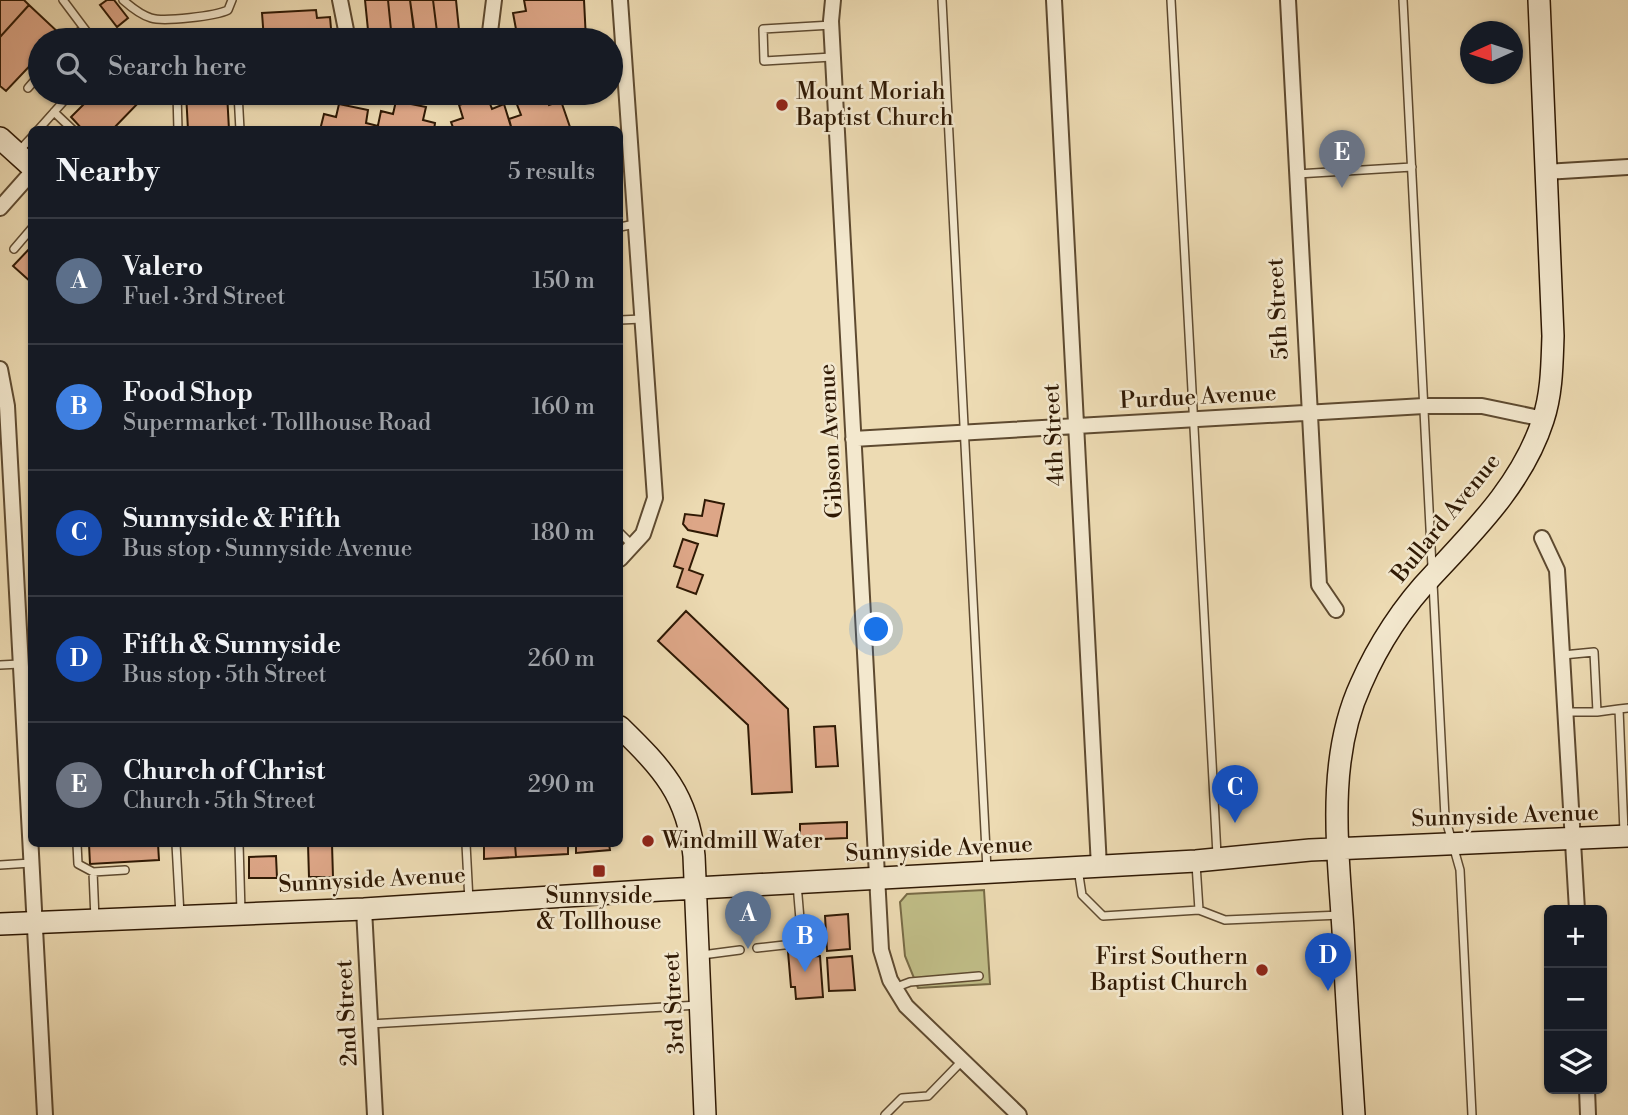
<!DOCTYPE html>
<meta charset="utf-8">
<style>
:root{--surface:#171b24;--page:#20242c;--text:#f1f3f6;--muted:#9ea1a6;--line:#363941;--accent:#2563eb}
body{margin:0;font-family:"Libre Bodoni",serif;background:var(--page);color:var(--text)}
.controls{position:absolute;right:21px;bottom:21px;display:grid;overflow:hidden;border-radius:10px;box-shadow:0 2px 5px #0004}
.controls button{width:63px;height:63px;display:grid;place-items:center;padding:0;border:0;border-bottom:2px solid var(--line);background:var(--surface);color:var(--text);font:35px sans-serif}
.compass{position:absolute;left:1460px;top:21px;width:63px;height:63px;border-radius:50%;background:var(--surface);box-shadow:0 2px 5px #0004;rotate:267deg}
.you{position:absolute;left:877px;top:630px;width:24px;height:24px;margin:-18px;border:5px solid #fff;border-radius:50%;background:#1a73e8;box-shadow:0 0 0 10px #1a73e833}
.badge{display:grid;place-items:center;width:46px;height:46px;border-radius:50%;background:var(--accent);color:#fff;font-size:23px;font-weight:700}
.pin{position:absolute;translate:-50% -58px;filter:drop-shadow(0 2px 4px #0008)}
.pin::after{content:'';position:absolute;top:37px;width:24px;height:21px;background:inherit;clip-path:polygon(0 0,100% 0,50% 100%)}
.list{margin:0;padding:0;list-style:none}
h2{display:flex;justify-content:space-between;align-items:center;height:91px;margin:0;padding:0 28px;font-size:30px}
h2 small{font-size:23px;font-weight:400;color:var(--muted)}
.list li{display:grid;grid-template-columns:46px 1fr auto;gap:21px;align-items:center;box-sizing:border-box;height:126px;padding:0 28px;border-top:2px solid var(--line)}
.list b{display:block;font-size:26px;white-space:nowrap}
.list p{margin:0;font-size:23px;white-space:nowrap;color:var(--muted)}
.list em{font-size:23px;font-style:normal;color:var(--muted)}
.icon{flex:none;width:38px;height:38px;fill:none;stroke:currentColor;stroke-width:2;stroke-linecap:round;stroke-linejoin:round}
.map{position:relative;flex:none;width:1628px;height:1115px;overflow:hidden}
.search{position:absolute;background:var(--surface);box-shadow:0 2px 5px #0004;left:28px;top:28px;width:595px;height:77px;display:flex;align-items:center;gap:18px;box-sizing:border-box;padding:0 24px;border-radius:38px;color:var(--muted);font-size:26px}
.panel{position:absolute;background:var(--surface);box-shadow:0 2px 5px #0004;left:28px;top:126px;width:595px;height:721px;border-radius:10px}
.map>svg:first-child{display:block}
.green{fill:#c0bd87;stroke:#786b46;stroke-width:2}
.building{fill:#dda687;stroke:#2f1904;stroke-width:2}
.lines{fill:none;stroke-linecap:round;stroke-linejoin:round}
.lane-casing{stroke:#5e4a30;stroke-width:10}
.street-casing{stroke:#5e4a30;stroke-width:18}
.secondary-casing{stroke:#2f1904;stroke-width:24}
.lane{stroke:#f3e8ce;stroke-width:7}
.street{stroke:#f3e8ce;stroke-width:14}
.secondary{stroke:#f3e8ce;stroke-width:21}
.poi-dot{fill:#8f2418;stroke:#f3e8ce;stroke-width:2.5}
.labels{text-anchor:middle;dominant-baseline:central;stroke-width:5;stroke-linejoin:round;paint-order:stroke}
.poi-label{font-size:23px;fill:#2f1904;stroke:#f3e8ce;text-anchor:start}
.street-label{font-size:23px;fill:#2f1904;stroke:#f3e8ce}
</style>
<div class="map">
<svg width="1628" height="1115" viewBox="0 0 1628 1115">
<rect width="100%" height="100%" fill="#eddbb3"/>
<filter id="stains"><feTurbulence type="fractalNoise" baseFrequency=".00286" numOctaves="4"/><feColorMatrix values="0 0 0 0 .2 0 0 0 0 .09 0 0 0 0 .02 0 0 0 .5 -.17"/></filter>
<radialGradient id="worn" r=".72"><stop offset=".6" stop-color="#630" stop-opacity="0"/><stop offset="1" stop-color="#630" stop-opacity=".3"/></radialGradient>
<!-- green -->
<path class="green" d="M984 890 990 984 918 988 905 956 900 902 907 894Z"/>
<!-- building -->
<path class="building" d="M0 0H24L29 5 0 37Z
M107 0H114L128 18 117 27 100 5Z
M365 0H388L392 40H369Z
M388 0H410L415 36 407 37V40H392Z
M410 0H433L438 40H415Z
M433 0H456L460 40H438Z
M524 0H584L586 40H518L513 13 526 11Z
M29 5 60 34 55 40H40V55L6 91 0 86V37Z
M316 10 317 18 330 17 332 40H264L262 13Z
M95 93H138L143 98 112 130H83L71 117Z
M186 93H227L229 130H188Z
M266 93H331L317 94 318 101 267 104Z
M545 93 549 105 561 101 571 130H512L509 119 521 115 516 102Z
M487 96 492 109 504 104 512 130H454L451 122 463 118 459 105Z
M396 101 426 107 423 120 435 123 434 130H377L381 111 393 114Z
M339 104 368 110 366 123 378 126 377 130H320L324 114 336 117Z
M31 247H32V283L13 266Z
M705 500 724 504 717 536 688 530 683 524 685 514 702 516Z
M683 539 698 544 689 570 703 575 696 594 677 587 683 569 674 566Z
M686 611 788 709 792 792 752 794 748 725 658 641Z
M835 726 838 766 816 767 814 727Z
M847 822V838L800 840V824Z
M647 835 653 837V843L649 846 643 843V838Z
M89 844H158L159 860 90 864Z
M308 844H332L333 877H309Z
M484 844H515L516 857 484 859Z
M515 844H568V854L516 857Z
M576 844H609L610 850 576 853Z
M276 856 277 878H249V857Z
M848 914 850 949 827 951 825 916Z
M804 951 805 957 820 956 823 997 796 999 795 987H791L788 952Z
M852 956 855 990 829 991 827 958Z"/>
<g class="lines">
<defs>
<path id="lane" d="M63 0 93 40
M123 0C131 7 141 15 151 18 164 22 216 16 228 10L232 0
M942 0 987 870
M1171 0 1217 855
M1403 0 1432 567
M832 25 763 29 764 61 832 57
M72 40 83 28
M28 88 40 74
M177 93 178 130
M238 93 240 130
M54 112 73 130
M38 130 71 93
M17 153 32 137
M1297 174 1412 167
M620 227 635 224
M14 249 32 228
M620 320 642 319
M620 533 632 545
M1433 583 1445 817 1460 870 1472 1115
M1563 655 1594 652 1597 712 1619 709
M0 665 20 664
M1566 712H1597
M1624 832 1619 709 1628 708
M77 844 78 864 93 872 125 870
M176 844 180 915
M239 844 241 912
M466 844 469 901
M0 865 31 863
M1078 869 1082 895 1103 916 1199 910 1196 864
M93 872 95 919
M1199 910 1225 920 1341 915
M757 948 802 943 797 884
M702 955 740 950
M894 988 910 982 979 976
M370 1024 699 1005
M885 1115 902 1098 928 1096 961 1062"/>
<path id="street" d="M340 0 348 40
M833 0 831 21 881 950 890 980 906 1006 1019 1115
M1054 0 1099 867
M1288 0 1319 585 1336 610
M489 40 494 0
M416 93 426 95 449 93
M1545 172 1628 167
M0 208 32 172
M0 369 7 406 45 1115
M853 439 1424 406H1482L1544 419
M1542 538 1557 570 1577 910
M620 559 643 534 655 498 620 0
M364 909 375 1115
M1587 1089 1588 1115"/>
<path id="secondary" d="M0 138 32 167
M620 727C662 768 688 795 694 856L705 1115
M0 924 364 909 660 890 1196 861 1310 850 1628 836
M1354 1115C1350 1053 1346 992 1343 930 1338 849 1326 760 1361 684 1378 645 1404 605 1434 574 1477 528 1523 482 1543 420 1552 393 1552 364 1553 336L1539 0"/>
</defs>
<!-- lane casing -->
<use href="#lane" class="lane-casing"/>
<!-- street casing -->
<use href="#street" class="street-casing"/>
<!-- secondary casing -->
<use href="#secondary" class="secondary-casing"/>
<!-- lane -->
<use href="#lane" class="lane"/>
<!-- street -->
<use href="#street" class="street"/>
<!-- secondary -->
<use href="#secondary" class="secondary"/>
</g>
<!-- markers -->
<g class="poi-dot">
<circle cx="782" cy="105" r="7"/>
<circle cx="648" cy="841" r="7"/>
<rect x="592" y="864" width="14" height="14" rx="3.5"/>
<circle cx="1262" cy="970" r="7"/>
</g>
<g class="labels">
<!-- poi labels -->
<g class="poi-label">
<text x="796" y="92">Mount Moriah<tspan x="796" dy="26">Baptist Church</tspan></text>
<text x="662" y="841">Windmill Water</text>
<text x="599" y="896" text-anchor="middle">Sunnyside<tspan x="599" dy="26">&amp; Tollhouse</tspan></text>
<text x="1248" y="957" text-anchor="end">First Southern<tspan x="1248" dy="26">Baptist Church</tspan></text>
</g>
<!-- street labels -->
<g class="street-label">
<text transform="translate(1278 309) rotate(-93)">5th Street</text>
<text transform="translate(1198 397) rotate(-3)">Purdue Avenue</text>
<text transform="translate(1054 435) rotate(-93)">4th Street</text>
<text transform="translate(831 441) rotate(-93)">Gibson Avenue</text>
<text transform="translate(1446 518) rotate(-51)">Bullard Avenue</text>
<text transform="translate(1505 816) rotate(-2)">Sunnyside Avenue</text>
<text transform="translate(939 849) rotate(-3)">Sunnyside Avenue</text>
<text transform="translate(372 880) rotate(-3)">Sunnyside Avenue</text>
<text transform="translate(674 1003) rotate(-93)">3rd Street</text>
<text transform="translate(347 1013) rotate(-93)">2nd Street</text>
</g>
</g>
<rect width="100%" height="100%" filter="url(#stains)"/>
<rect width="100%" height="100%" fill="url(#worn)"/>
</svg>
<div class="controls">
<button>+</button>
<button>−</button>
<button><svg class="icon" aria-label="layers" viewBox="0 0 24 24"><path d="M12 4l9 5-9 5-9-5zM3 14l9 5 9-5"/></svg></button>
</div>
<svg class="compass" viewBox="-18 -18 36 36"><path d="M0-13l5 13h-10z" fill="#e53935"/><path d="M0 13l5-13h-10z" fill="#9ea1a6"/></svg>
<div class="you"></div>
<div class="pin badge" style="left:748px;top:949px;background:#5c6f8a">A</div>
<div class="pin badge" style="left:805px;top:972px;background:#3f7fe0">B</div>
<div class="pin badge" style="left:1235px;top:823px;background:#1a4fb4">C</div>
<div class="pin badge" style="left:1328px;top:991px;background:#1a4fb4">D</div>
<div class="pin badge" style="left:1342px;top:188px;background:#6b7280">E</div>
<div class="search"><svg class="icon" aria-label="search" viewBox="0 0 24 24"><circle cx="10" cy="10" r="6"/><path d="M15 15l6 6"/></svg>Search here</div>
<section class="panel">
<h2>Nearby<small>5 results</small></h2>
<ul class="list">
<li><span class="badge" style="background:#5c6f8a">A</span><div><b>Valero</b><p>Fuel · 3rd Street</p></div><em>150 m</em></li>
<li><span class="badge" style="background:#3f7fe0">B</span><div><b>Food Shop</b><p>Supermarket · Tollhouse Road</p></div><em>160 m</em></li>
<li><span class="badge" style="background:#1a4fb4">C</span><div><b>Sunnyside &amp; Fifth</b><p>Bus stop · Sunnyside Avenue</p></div><em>180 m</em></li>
<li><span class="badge" style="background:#1a4fb4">D</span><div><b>Fifth &amp; Sunnyside</b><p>Bus stop · 5th Street</p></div><em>260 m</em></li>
<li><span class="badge" style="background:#6b7280">E</span><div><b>Church of Christ</b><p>Church · 5th Street</p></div><em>290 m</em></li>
</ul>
</section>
</div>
